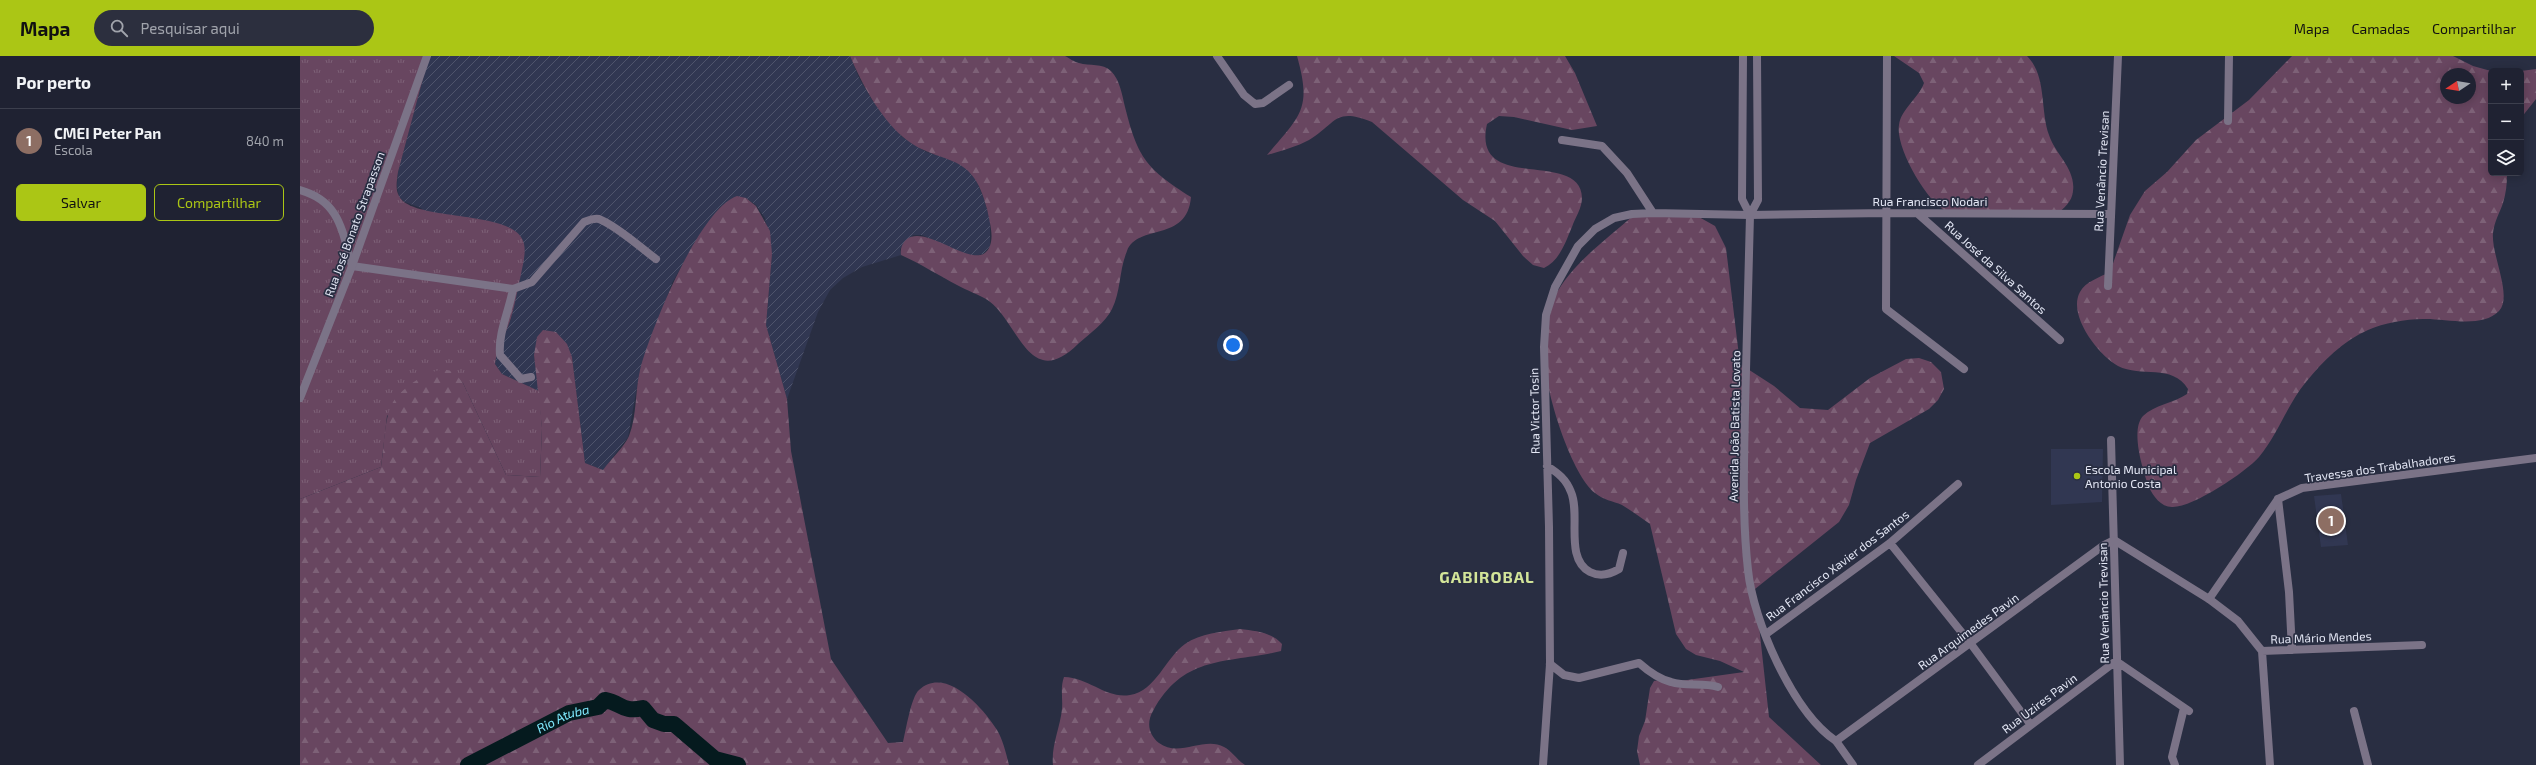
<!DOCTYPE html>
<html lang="pt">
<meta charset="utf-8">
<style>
:root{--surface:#1f2232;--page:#2c2f3e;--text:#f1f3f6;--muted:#a1a4ac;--line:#3c3f4d;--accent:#abc615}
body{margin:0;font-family:"Exo 2",sans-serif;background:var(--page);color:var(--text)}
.controls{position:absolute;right:12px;top:12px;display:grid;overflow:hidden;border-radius:6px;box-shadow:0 2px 10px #0003}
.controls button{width:36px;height:36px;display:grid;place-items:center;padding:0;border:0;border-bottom:1px solid var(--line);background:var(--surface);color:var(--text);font:20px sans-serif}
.compass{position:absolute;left:2140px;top:12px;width:36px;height:36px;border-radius:50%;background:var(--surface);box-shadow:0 2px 10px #0003;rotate:258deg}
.you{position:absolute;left:933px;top:289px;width:14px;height:14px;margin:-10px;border:3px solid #fff;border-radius:50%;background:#1a73e8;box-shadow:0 0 0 6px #1a73e833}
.badge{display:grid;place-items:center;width:26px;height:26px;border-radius:50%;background:var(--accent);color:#fff;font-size:13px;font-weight:700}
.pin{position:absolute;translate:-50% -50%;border:2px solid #fff;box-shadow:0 1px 4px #0006}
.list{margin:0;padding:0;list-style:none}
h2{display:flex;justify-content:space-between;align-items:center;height:52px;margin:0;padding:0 16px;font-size:17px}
h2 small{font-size:13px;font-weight:400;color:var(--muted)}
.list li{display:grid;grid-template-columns:26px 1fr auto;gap:12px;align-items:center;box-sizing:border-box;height:64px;padding:0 16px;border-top:1px solid var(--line)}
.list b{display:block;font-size:15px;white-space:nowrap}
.list p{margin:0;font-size:13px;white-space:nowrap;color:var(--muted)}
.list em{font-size:13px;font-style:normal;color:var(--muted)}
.actions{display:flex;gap:8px;padding:12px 16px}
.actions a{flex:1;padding:9px 0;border:1px solid var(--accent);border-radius:6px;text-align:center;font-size:14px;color:var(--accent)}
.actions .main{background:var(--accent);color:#111}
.icon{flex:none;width:22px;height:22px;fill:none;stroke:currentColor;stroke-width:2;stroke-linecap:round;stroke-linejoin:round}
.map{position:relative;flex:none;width:2236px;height:709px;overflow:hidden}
header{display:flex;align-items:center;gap:24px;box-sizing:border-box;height:56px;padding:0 20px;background:var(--accent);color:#111}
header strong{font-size:19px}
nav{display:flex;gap:22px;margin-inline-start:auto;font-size:14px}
.search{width:280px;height:36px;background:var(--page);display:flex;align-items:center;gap:10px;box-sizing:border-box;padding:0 14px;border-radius:22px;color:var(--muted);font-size:15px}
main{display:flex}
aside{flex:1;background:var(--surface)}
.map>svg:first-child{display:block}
.built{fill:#313752}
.industrial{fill:url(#industrial-furrows)}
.grass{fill:url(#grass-tufts)}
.forest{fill:url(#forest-firs);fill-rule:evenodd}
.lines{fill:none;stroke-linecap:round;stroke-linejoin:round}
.river{stroke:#051a1e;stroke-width:16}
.minor{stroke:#7b7387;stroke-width:8}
.tertiary{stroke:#7b7387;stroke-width:8}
.poi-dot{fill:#abc615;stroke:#292e42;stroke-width:1.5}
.labels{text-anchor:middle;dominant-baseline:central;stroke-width:3.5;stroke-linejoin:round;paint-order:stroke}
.street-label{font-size:12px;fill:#e4e7f5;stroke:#292e42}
.poi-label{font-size:12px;fill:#e4e7f5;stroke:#292e42;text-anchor:start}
.water-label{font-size:13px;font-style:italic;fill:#7fe9fe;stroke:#292e42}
.district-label{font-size:16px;font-weight:bold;letter-spacing:1px;fill:#d3e599;stroke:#292e42}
</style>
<header>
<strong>Mapa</strong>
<div class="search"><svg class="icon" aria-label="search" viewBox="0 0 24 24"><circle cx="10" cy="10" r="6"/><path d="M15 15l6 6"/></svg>Pesquisar aqui</div>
<nav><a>Mapa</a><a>Camadas</a><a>Compartilhar</a></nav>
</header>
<main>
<aside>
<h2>Por perto<small></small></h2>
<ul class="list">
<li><span class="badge" style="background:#8d6e63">1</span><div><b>CMEI Peter Pan</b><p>Escola</p></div><em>840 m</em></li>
</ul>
<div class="actions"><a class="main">Salvar</a><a>Compartilhar</a></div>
</aside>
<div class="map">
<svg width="2236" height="709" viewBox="0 0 2236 709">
<defs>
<pattern id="industrial-furrows" width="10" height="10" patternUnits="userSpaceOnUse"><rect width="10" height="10" fill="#313752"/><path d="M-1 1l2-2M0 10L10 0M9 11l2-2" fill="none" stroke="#4f546c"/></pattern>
<pattern id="grass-tufts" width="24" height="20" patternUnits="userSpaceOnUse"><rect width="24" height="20" fill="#684660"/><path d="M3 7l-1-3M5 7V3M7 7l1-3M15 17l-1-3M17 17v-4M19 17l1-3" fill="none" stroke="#7d6177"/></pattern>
<pattern id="forest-firs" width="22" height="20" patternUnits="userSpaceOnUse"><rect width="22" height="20" fill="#684660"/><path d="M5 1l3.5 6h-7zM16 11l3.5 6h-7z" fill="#7d6177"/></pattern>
</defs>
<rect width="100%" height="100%" fill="#292e42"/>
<!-- built -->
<path class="built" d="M1751 393H1803L1802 446 1751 449Z
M2041 438 2048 489 2021 491 2014 440Z"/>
<!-- industrial -->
<path class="industrial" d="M129 0H550L559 22 572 44 601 80 626 96 651 103 666 112 675 122 684 143 690 165V190L683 198 675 200 659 196 622 179H613L600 193 601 199 562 211 543 222 530 234 518 256 487 343 466 269 472 198 465 162 456 149 446 142 420 151 389 197 372 227 340 314 328 381 303 414 285 407 272 301 234 299 239 335 202 318 195 308 196 298 211 263 215 245 121 152 105 146 99 141 97 130 98 116Z"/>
<!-- grass -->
<path class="grass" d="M0 0H129L98 116C97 124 95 133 99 140 112 167 217 152 224 188 226 197 223 208 221 218 218 232 215 248 211 262 206 278 197 291 195 308L202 318 239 335 242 372 240 421 206 419 163 327 146 314 125 320 87 360 81 411 0 443Z"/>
<!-- forest -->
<path class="forest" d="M550 0H765C769 2 774 6 779 7 789 10 803 7 811 15 820 24 822 39 825 51 838 103 847 113 891 141 887 187 838 167 827 195 819 214 821 235 812 253 806 266 789 278 778 288 729 336 719 267 689 245 679 238 667 235 657 229 638 219 621 208 601 199 600 193 602 187 607 183 629 167 683 224 691 186 693 176 689 163 687 153 672 91 640 112 603 81 579 60 562 28 550 0Z
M997 0H1265L1275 17 1297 70 1272 74 1214 61 1199 60 1187 68C1171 139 1281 92 1282 142 1282 152 1275 162 1272 171 1265 187 1260 204 1244 212L1233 209 1223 200 1195 165 1163 144 1072 66C1034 51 1037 67 1009 84 996 91 981 95 967 99 1001 59 1012 53 997 0Z
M1594 0H1727C1747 20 1740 54 1749 79 1755 98 1776 113 1773 135 1772 146 1764 152 1756 159L1646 155C1627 146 1595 91 1599 69 1601 53 1618 43 1624 27L1619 17Z
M1992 0H2153L2173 10 2191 15V117L2207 119C2207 128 2206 137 2203 147 2200 156 2194 166 2193 177 2191 199 2213 240 2199 255 2182 273 2144 262 2123 263 2105 263 2084 267 2068 274 2043 285 2023 305 2006 326 1987 349 1978 378 1959 401 1946 416 1892 452 1872 451 1861 451 1853 440 1849 431 1843 415 1830 374 1843 360 1854 349 1874 347 1887 338L1888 333C1872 307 1841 322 1818 310 1799 300 1767 259 1780 236 1785 226 1800 221 1810 216L1830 159 1845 135 1867 116 1896 84 1949 44ZM2146 18H2170V42H2146Z
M2236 13V43L2221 62V15Z
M437 140 446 142 456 150 470 175 472 198 466 269 487 343 491 395 531 603 588 687 603 686C606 674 611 641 619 634 646 609 684 653 697 674 703 684 706 697 709 709H0V443L81 411C84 394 84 363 92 348 99 334 130 311 147 314 154 315 158 321 163 327L206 419 240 421 242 372 234 299 237 281 243 274 256 276 267 288 272 301 285 407 303 414C311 403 324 391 329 380 337 360 335 335 340 314 350 275 399 153 437 140Z
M1334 159 1399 161 1415 170 1426 192 1440 308 1474 330 1500 352 1528 354 1570 322 1606 303 1619 302 1631 306 1641 316 1644 333 1638 344 1629 353 1570 387 1556 424 1549 449 1539 466 1455 533 1469 661 1521 709H1340L1337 695 1339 680 1345 665 1350 632 1354 625 1366 623 1380 625 1444 616 1420 605 1396 599 1386 593 1376 578 1350 468C1341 462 1332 455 1322 449 1313 445 1303 444 1295 437 1272 419 1248 343 1246 314 1245 296 1246 259 1254 242 1270 209 1307 183 1334 159Z
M940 573C956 575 971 576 982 588L981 595C927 608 884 598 853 655 846 667 849 679 859 687 879 702 904 680 924 691 932 695 937 704 945 709H753C751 690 760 672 762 653 763 642 760 632 764 621 790 622 806 643 830 639 856 635 866 601 885 588 901 577 921 576 940 573Z"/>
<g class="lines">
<!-- river -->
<path class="river" id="s1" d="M168 709 269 657 298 651 305 644C322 647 322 657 343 652L353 664 364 668H374L415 703 438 709"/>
<!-- minor -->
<path class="minor" d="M917 0 944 39 955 48 963 47 989 29
M1587 0 1586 253 1664 313
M1928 65 1929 0
M1262 84 1302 90 1327 117 1353 157
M0 134C40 145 42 175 52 210L213 233 232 226 284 166C289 164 293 162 299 163 317 170 341 192 356 203
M1617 157 1760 284
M1808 230 1818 0
M213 233C209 255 198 277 200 299L221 323 231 321
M1811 384 1820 709
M1247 410C1258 417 1266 423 1271 436 1281 459 1264 502 1290 516 1300 521 1309 519 1319 513L1323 497
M1978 443 1989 536 1992 594
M1590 487 1671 588 1730 668
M1909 543 1938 565 1962 595
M1466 578 1590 487 1658 428
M1962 595 2122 589
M1962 595 1970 709
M1250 608 1264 619 1279 622 1339 607C1348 615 1359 623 1371 626 1386 631 1403 626 1418 631
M2054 655 2068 709
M1536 685 1553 709
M1243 709 1250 608 1249 471 1244 291 1246 259 1255 231 1278 190 1295 173 1314 162 1332 158 1353 157 1450 159 1587 157 1811 158
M1678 709 1816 605 1889 655
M1875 709 1872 701 1884 652"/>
<!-- tertiary -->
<path class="tertiary" d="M1443 0 1442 143 1450 159
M1457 0 1458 144 1450 159C1448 224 1447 289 1445 353 1444 406 1442 461 1448 514 1453 565 1493 656 1536 685L1804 489 1814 484 1909 543 1978 443 2002 432 2236 402
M0 342 52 210 127 0"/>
</g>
<!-- markers -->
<circle class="poi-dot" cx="1777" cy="420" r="4"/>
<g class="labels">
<!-- street labels -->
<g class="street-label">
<text transform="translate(1801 115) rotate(-87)">Rua Venâncio Trevisan</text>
<text x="1630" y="145">Rua Francisco Nodari</text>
<text transform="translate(54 168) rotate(-70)">Rua José Bonato Strapasson</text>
<text transform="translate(1696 211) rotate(42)">Rua José da Silva Santos</text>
<text transform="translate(1234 355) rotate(-91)">Rua Victor Tosin</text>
<text transform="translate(1434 370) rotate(-89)">Avenida João Batista Lovato</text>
<text transform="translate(2080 411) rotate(-8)">Travessa dos Trabalhadores</text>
<text transform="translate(1537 509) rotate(-37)">Rua Francisco Xavier dos Santos</text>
<text transform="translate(1803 547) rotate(-91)">Rua Venâncio Trevisan</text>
<text transform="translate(1668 575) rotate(-36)">Rua Arquimedes Pavin</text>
<text transform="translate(2021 581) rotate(-2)">Rua Mário Mendes</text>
<text transform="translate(1739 647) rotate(-37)">Rua Uzires Pavin</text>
</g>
<!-- poi labels -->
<g class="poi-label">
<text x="1785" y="413">Escola Municipal<tspan x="1785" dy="14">Antonio Costa</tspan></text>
</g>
<!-- water labels -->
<g class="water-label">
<text stroke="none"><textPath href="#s1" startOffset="106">Rio Atuba</textPath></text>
</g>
<!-- district labels -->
<g class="district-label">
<text x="1187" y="520">GABIROBAL</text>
</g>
</g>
</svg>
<div class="controls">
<button>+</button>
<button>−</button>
<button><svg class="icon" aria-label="layers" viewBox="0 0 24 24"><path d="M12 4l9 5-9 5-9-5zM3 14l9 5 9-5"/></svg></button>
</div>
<svg class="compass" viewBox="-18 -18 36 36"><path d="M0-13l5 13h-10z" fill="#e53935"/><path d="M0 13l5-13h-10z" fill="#a1a4ac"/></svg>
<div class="you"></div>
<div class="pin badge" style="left:2031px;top:465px;background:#8d6e63">1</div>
</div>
</main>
